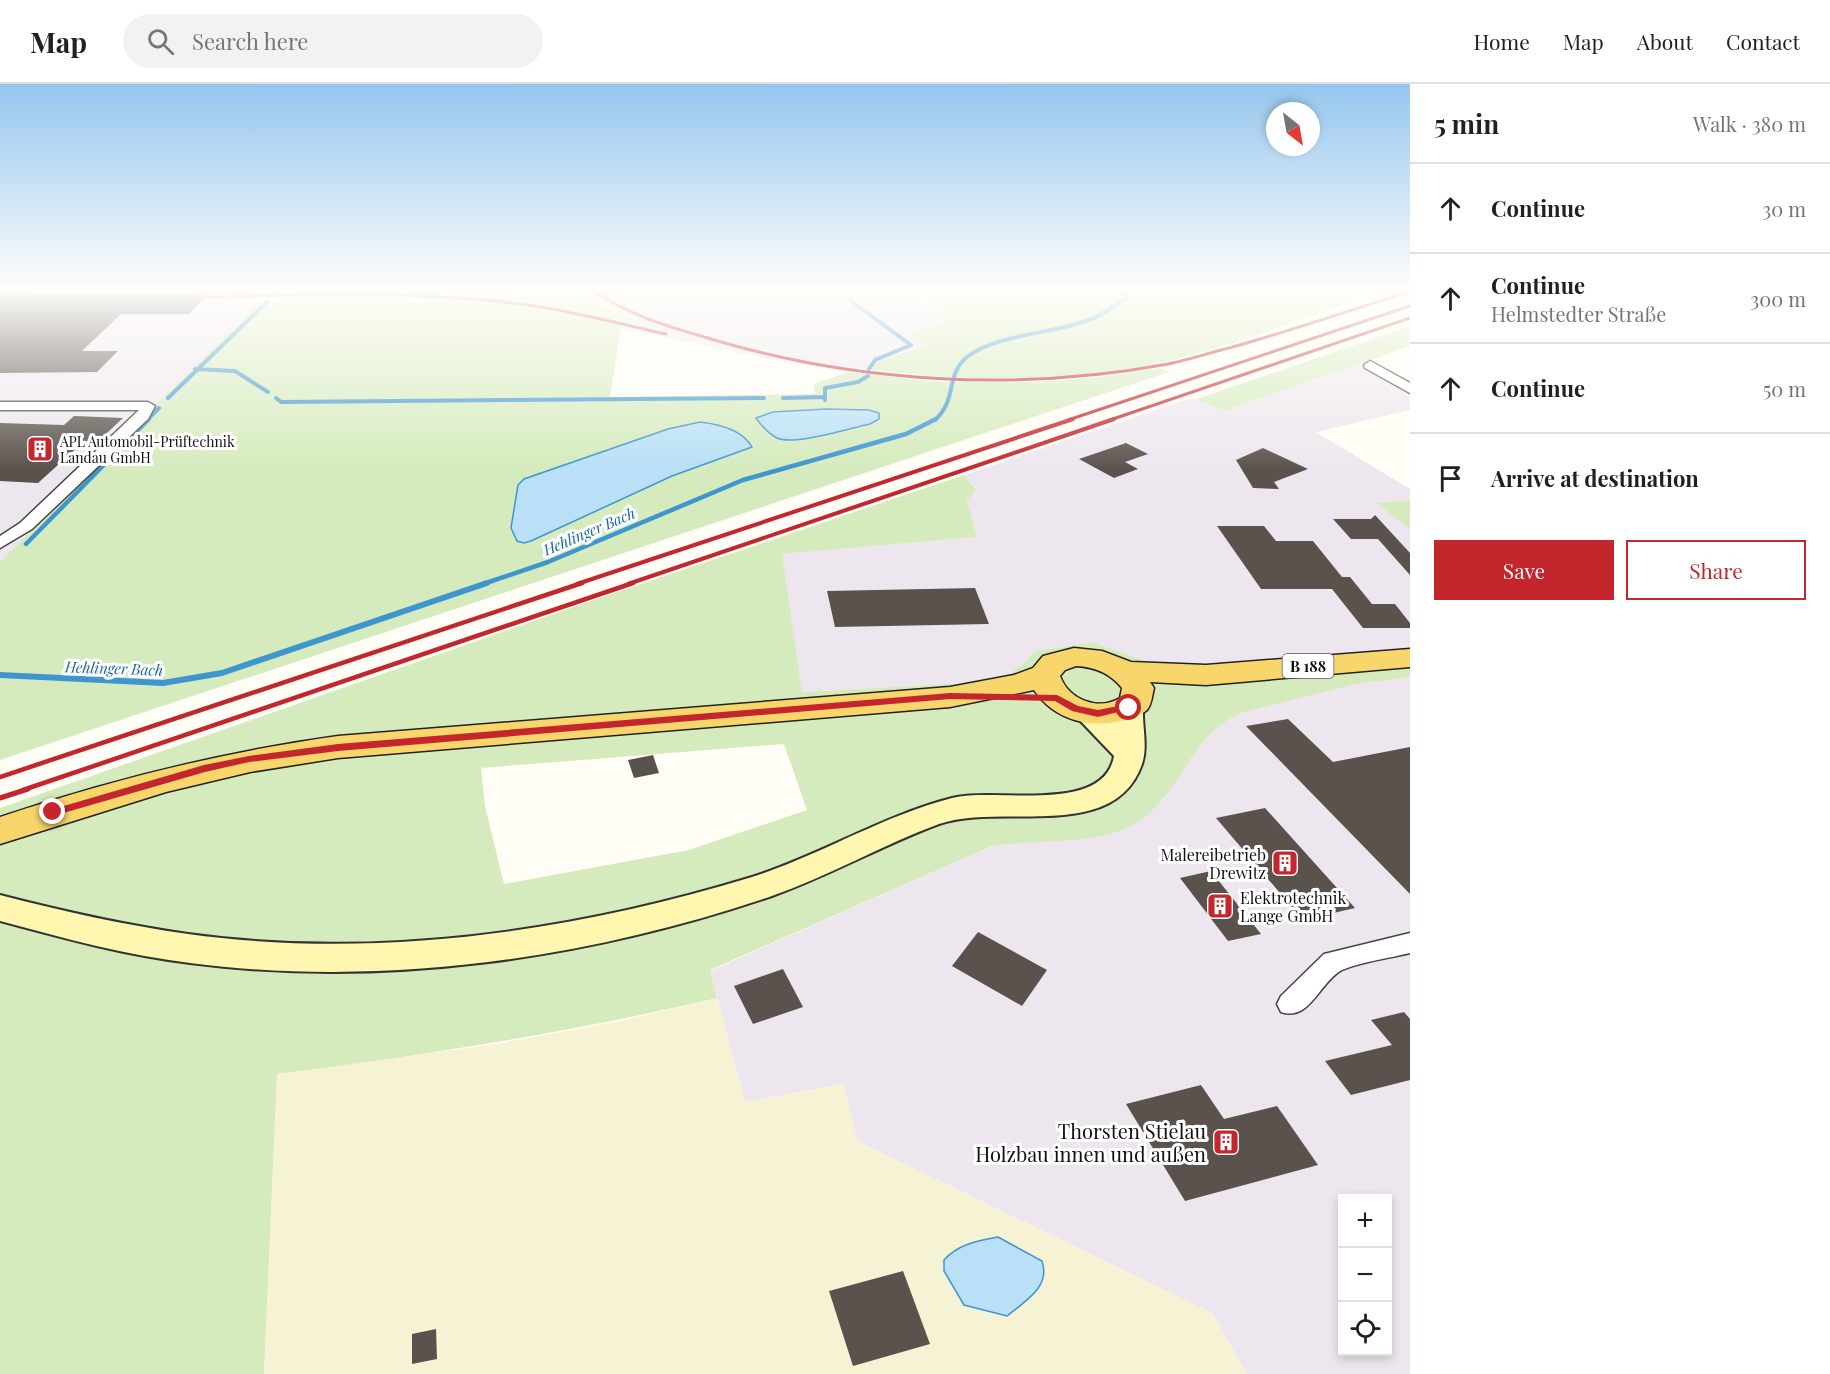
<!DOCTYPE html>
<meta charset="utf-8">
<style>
:root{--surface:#fff;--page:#f2f2f2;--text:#202124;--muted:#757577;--line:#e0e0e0;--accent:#c4262e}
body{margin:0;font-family:"Playfair Display",serif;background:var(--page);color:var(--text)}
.controls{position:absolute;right:18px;bottom:18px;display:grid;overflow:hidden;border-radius:0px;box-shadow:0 3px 9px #0003}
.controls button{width:54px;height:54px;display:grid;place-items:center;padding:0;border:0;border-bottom:2px solid var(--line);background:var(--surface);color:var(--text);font:30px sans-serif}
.compass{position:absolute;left:1266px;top:18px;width:54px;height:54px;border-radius:50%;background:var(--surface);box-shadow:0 3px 9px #0003;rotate:149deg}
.stop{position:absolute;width:18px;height:18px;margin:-14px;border:4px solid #c4262e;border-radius:50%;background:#fff}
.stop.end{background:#c4262e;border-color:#fff;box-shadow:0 2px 6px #0008}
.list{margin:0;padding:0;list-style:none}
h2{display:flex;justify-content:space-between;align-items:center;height:78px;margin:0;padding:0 24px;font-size:26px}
h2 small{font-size:20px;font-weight:400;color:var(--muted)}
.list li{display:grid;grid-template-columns:39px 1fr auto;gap:18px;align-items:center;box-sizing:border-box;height:90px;padding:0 24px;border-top:2px solid var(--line)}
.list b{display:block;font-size:22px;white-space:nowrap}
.list p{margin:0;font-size:20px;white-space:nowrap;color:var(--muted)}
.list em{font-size:20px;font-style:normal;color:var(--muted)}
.actions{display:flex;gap:12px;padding:18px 24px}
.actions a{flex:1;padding:14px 0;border:2px solid var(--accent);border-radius:0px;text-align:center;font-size:21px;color:var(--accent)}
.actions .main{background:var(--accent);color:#fff}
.icon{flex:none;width:33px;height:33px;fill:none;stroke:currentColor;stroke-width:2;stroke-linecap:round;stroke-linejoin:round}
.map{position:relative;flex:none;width:1410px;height:1290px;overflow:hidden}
header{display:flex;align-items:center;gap:36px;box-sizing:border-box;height:84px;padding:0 30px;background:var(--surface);border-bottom:2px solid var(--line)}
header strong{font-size:28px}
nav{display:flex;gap:33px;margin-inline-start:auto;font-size:21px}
.search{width:420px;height:54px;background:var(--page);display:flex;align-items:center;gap:15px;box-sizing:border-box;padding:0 21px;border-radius:33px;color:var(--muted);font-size:22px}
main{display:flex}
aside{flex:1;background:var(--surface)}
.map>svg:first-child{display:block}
.industrial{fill:#eee6ef;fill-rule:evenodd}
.farmland{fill:#f6f3d4}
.green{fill:#d5ebbd;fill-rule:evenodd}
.water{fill:#b9e0f7;stroke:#3f96cf;stroke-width:1.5}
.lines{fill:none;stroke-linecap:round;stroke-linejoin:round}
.stream-far2{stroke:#3f96cf;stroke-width:4}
.stream-far1{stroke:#3f96cf;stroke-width:4.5}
.stream{stroke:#3f96cf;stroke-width:6}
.building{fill:#5a524d}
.street-casing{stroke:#444;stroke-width:3}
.secondary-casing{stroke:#333;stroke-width:4}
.primary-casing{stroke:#222;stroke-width:3}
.street{fill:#fff;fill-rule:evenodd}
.secondary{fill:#fff6b0;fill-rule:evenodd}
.primary{fill:#f9d66b;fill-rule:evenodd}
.rail-far3{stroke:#c4262e;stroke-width:3}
.rail-far2{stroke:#c4262e;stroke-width:4}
.rail-far1{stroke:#c4262e;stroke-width:4.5}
.rail{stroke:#c4262e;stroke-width:5}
.route{fill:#c4262e}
.labels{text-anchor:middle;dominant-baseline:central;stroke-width:6;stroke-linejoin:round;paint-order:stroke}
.far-poi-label{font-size:14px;fill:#111;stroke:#fff;text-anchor:start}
.far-water-label{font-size:15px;font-style:italic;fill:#1768a6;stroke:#fff}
.shield{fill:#fff;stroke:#585858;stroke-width:1.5}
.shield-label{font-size:15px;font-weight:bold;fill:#111}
.poi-label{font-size:16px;fill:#111;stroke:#fff;text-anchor:end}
.near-poi-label{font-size:20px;fill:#111;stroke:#fff;text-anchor:end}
</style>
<header>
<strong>Map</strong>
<div class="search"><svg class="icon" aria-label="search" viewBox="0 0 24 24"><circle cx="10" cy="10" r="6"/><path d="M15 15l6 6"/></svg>Search here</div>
<nav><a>Home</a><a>Map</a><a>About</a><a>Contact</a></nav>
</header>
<main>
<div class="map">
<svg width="1410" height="1290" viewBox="0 0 1410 1290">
<rect width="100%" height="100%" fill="#fffdf5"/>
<!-- industrial -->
<path class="industrial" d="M0 205H271L0 478Z
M576 205H888L918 207 955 234 911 250 928 261 848 288 764 274 621 244 633 236Z
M1368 277 1410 300V326L1316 348 1410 405V416L1378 419 1410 446V564L1165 584 1093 558 1035 567 1022 581 999 597 802 608 781 470 977 453 967 417 976 406 964 391 1185 316 1197 315 1224 327Z
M1410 593V1290H1247L1212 1229 857 1057 843 1000 745 1018 710 887 992 762 1023 757H1065L1162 718 1193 669 1210 648 1225 636 1241 629 1357 600ZM1342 1114H1388V1268H1342Z"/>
<!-- farmland -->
<path class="farmland" d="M717 914 745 1018 844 1000 857 1057 1212 1229 1247 1290H264L277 990 496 960 620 937Z"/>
<!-- green -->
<path class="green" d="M271 205H571L633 236 621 244 610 313 815 310 814 300 848 288 941 298H1034L1099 293 1160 284 1169 288 0 676V478ZM826 325 856 327 870 340 804 354 783 355 773 328ZM709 339 729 344 751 363 672 392 531 457 524 459 517 457 515 451Z
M888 205H1383C1315 230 1247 258 1176 275 1075 301 962 298 859 284L927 261 910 250 955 234 918 207Z
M1410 242V262L1224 327 1197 315Z
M964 391 976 406 967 417 977 453 782 470 802 608 999 597 1022 581 1035 567 1093 558 1165 584 1410 564V593L1357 600 1241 629C1188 652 1184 707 1139 737 1098 764 1039 754 992 762L710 886 717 914C572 948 426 971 277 990L264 1290H0V724L582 520ZM784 660 807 726 689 766 504 800 485 722 481 684Z
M1410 416V446L1377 419Z"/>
<!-- water -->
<path class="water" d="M826 325 869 326 879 329V335L870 340C850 344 794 362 777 354 769 350 761 341 756 334L773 328Z
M700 338C718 340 742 345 752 363L672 392 531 457 524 459 517 457 511 444 518 401 524 395 668 345Z
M998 1153 1042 1177C1051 1203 1025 1217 1007 1232L964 1221 944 1187V1176C958 1160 977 1157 998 1153Z"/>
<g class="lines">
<!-- stream-far2 -->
<path class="stream-far2" d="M851 217 911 261 875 276 869 285
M195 285 235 287 268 308
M168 314 268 217
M276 314 281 318 764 314
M783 314 825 313
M825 316V304L858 298 868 292
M147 336 159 324
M935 336C958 315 945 291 967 273 995 251 1053 249 1086 237 1100 233 1114 222 1126 214L1128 205"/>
<!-- stream-far1 -->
<path class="stream-far1" d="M26 460 149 335
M483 500 548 478 743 396 906 350 936 335"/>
<!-- stream -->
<path class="stream" d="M0 591 163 599 222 589 487 499"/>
</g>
<!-- building -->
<path class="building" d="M0 205H34L28 210 208 209 189 230H121L82 267H118L97 288 0 289Z
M74 332 123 334 94 361H80L38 399 0 397V339L64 341Z
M1126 359 1148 370 1125 378 1138 385 1114 394 1079 375Z
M1263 364 1308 385 1274 398 1279 405 1253 404 1236 376Z
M1375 431 1410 469V491L1378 455H1351L1333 435H1371Z
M1217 442H1264L1276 457H1313L1342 493H1350L1372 520H1395L1410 539V544H1363L1332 505H1261Z
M975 504 989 540 835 543 827 507Z
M1288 635 1333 678 1410 663V810L1246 642Z
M653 671 659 689 634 694 628 676Z
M1265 724 1355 824 1303 836 1216 734Z
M1211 787 1261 850 1228 857 1180 794Z
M978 848 1047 886 1022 922 952 882Z
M783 885 803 923 753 940 734 902Z
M1404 928 1410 935V996L1351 1011 1325 977 1392 961 1371 936Z
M1201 1001 1224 1035 1277 1022 1318 1081 1185 1117 1126 1020Z
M903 1187 930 1260 853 1282 829 1207Z
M436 1245 437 1275 412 1280V1250Z"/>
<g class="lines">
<defs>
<path id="street" d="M1370 277 1410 299V309L1365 284 1364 281Z
M0 318H148L155 322 148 335 32 445 0 464V452L20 439 139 326H0Z
M1410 849V869C1390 874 1360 878 1342 886 1320 897 1310 938 1281 928L1277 920 1281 912 1324 870Z"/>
<path id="secondary" d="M1129 615 1139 618 1143 624C1142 642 1148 663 1142 680 1114 760 1001 718 939 740 882 761 829 792 772 812 587 875 384 904 190 879 125 871 63 854 0 837V811C62 827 124 841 188 850 376 876 572 848 752 793 821 771 882 732 952 714 996 703 1104 731 1114 672L1072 628 1076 622C1092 617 1103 625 1114 636L1115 624 1119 618Z"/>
<path id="primary" d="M1074 564 1102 567 1131 578 1206 581 1410 565V583L1206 601 1150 598 1154 604C1152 611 1152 620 1147 626 1141 631 1133 634 1125 636 1091 645 1055 637 1034 606L950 623 338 674 250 688 166 708 0 760V733C111 696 222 668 338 652L950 603 1014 591 1033 584 1043 572ZM1076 582C1095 583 1110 589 1122 604L1120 614C1098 627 1069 616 1060 592L1065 586Z"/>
</defs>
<!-- street casing -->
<use href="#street" class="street-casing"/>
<!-- secondary casing -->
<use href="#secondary" class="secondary-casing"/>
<!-- primary casing -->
<use href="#primary" class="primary-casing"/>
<!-- street -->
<use href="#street" class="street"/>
<!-- secondary -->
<use href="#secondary" class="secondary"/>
<!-- primary -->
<use href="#primary" class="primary"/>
<!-- rail-far3 -->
<path class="rail-far3" d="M591 205C630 232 666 242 711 255 857 299 1018 308 1168 280 1188 276 1209 269 1229 264 1290 247 1350 227 1410 207
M204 213C304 211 405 207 505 218 559 224 613 238 666 250
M1068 336 1410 222
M1110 336 1410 234"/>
<!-- rail-far2 -->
<path class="rail-far2" d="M577 500 1073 335
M628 500 1114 335"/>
<!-- rail-far1 -->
<path class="rail-far1" d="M0 693 582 499
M23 706 633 499"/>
<!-- rail -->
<path class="rail" d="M0 714 28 705"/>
</g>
<!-- sky -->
<linearGradient id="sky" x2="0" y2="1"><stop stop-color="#95c6ee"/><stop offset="0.53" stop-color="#fffefa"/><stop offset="1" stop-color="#fffefa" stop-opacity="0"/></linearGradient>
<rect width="1410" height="386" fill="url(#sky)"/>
<!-- route -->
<path class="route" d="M950 609 1057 611 1078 622 1098 626 1129 620 1134 624 1098 633 1072 627 1055 617 950 615 338 667 249 678 205 688 53 732 48 728 50 726 204 681 249 672 338 660Z"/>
<!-- icons -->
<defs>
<symbol id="building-square" viewBox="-11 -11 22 22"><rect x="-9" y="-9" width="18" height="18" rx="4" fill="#c4262e" stroke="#fff"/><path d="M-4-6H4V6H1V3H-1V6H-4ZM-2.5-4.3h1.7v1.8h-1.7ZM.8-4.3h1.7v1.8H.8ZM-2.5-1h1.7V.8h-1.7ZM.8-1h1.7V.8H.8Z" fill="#fff"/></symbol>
</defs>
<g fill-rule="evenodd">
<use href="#building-square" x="25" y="350" width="30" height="30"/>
<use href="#building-square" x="1270" y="764" width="30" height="30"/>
<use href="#building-square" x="1205" y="807" width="30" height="30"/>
<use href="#building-square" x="1211" y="1043" width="30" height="30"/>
</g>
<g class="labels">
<!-- far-poi labels -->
<g class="far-poi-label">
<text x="60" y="357">APL Automobil-Prüftechnik<tspan x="60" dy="16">Landau GmbH</tspan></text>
</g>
<!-- far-water labels -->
<g class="far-water-label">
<text transform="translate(589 447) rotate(-23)">Hehlinger Bach</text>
<text transform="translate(114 584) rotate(2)">Hehlinger Bach</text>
</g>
<!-- shield labels -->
<rect class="shield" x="1282.5" y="570" width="51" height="24" rx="4.5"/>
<g class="shield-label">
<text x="1308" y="582">B 188</text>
</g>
<!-- poi labels -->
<g class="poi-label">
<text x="1266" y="770">Malereibetrieb<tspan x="1266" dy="18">Drewitz</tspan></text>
<text x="1240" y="813" text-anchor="start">Elektrotechnik<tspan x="1240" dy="18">Lange GmbH</tspan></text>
</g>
<!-- near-poi labels -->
<g class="near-poi-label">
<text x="1206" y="1046">Thorsten Stielau<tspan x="1206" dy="23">Holzbau innen und außen</tspan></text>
</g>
</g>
</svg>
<div class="controls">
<button>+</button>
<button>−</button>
<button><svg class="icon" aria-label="locate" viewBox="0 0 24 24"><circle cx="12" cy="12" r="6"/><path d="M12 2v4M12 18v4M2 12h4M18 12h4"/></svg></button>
</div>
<svg class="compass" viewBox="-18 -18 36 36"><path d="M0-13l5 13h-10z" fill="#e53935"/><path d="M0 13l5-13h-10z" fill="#757577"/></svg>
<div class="stop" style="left:1129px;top:624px"></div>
<div class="stop end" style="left:53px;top:728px"></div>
</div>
<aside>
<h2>5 min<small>Walk · 380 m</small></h2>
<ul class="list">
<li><svg class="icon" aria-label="ahead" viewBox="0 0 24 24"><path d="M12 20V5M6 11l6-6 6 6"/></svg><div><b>Continue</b></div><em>30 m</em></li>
<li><svg class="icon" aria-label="ahead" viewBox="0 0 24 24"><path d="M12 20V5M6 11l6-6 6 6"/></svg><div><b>Continue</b><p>Helmstedter Straße</p></div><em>300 m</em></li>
<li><svg class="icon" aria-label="ahead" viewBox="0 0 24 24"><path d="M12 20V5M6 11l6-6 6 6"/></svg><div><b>Continue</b></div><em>50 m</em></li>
<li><svg class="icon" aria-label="arrive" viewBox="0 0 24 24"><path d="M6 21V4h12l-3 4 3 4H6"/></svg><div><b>Arrive at destination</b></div></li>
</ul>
<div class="actions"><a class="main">Save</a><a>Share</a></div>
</aside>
</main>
